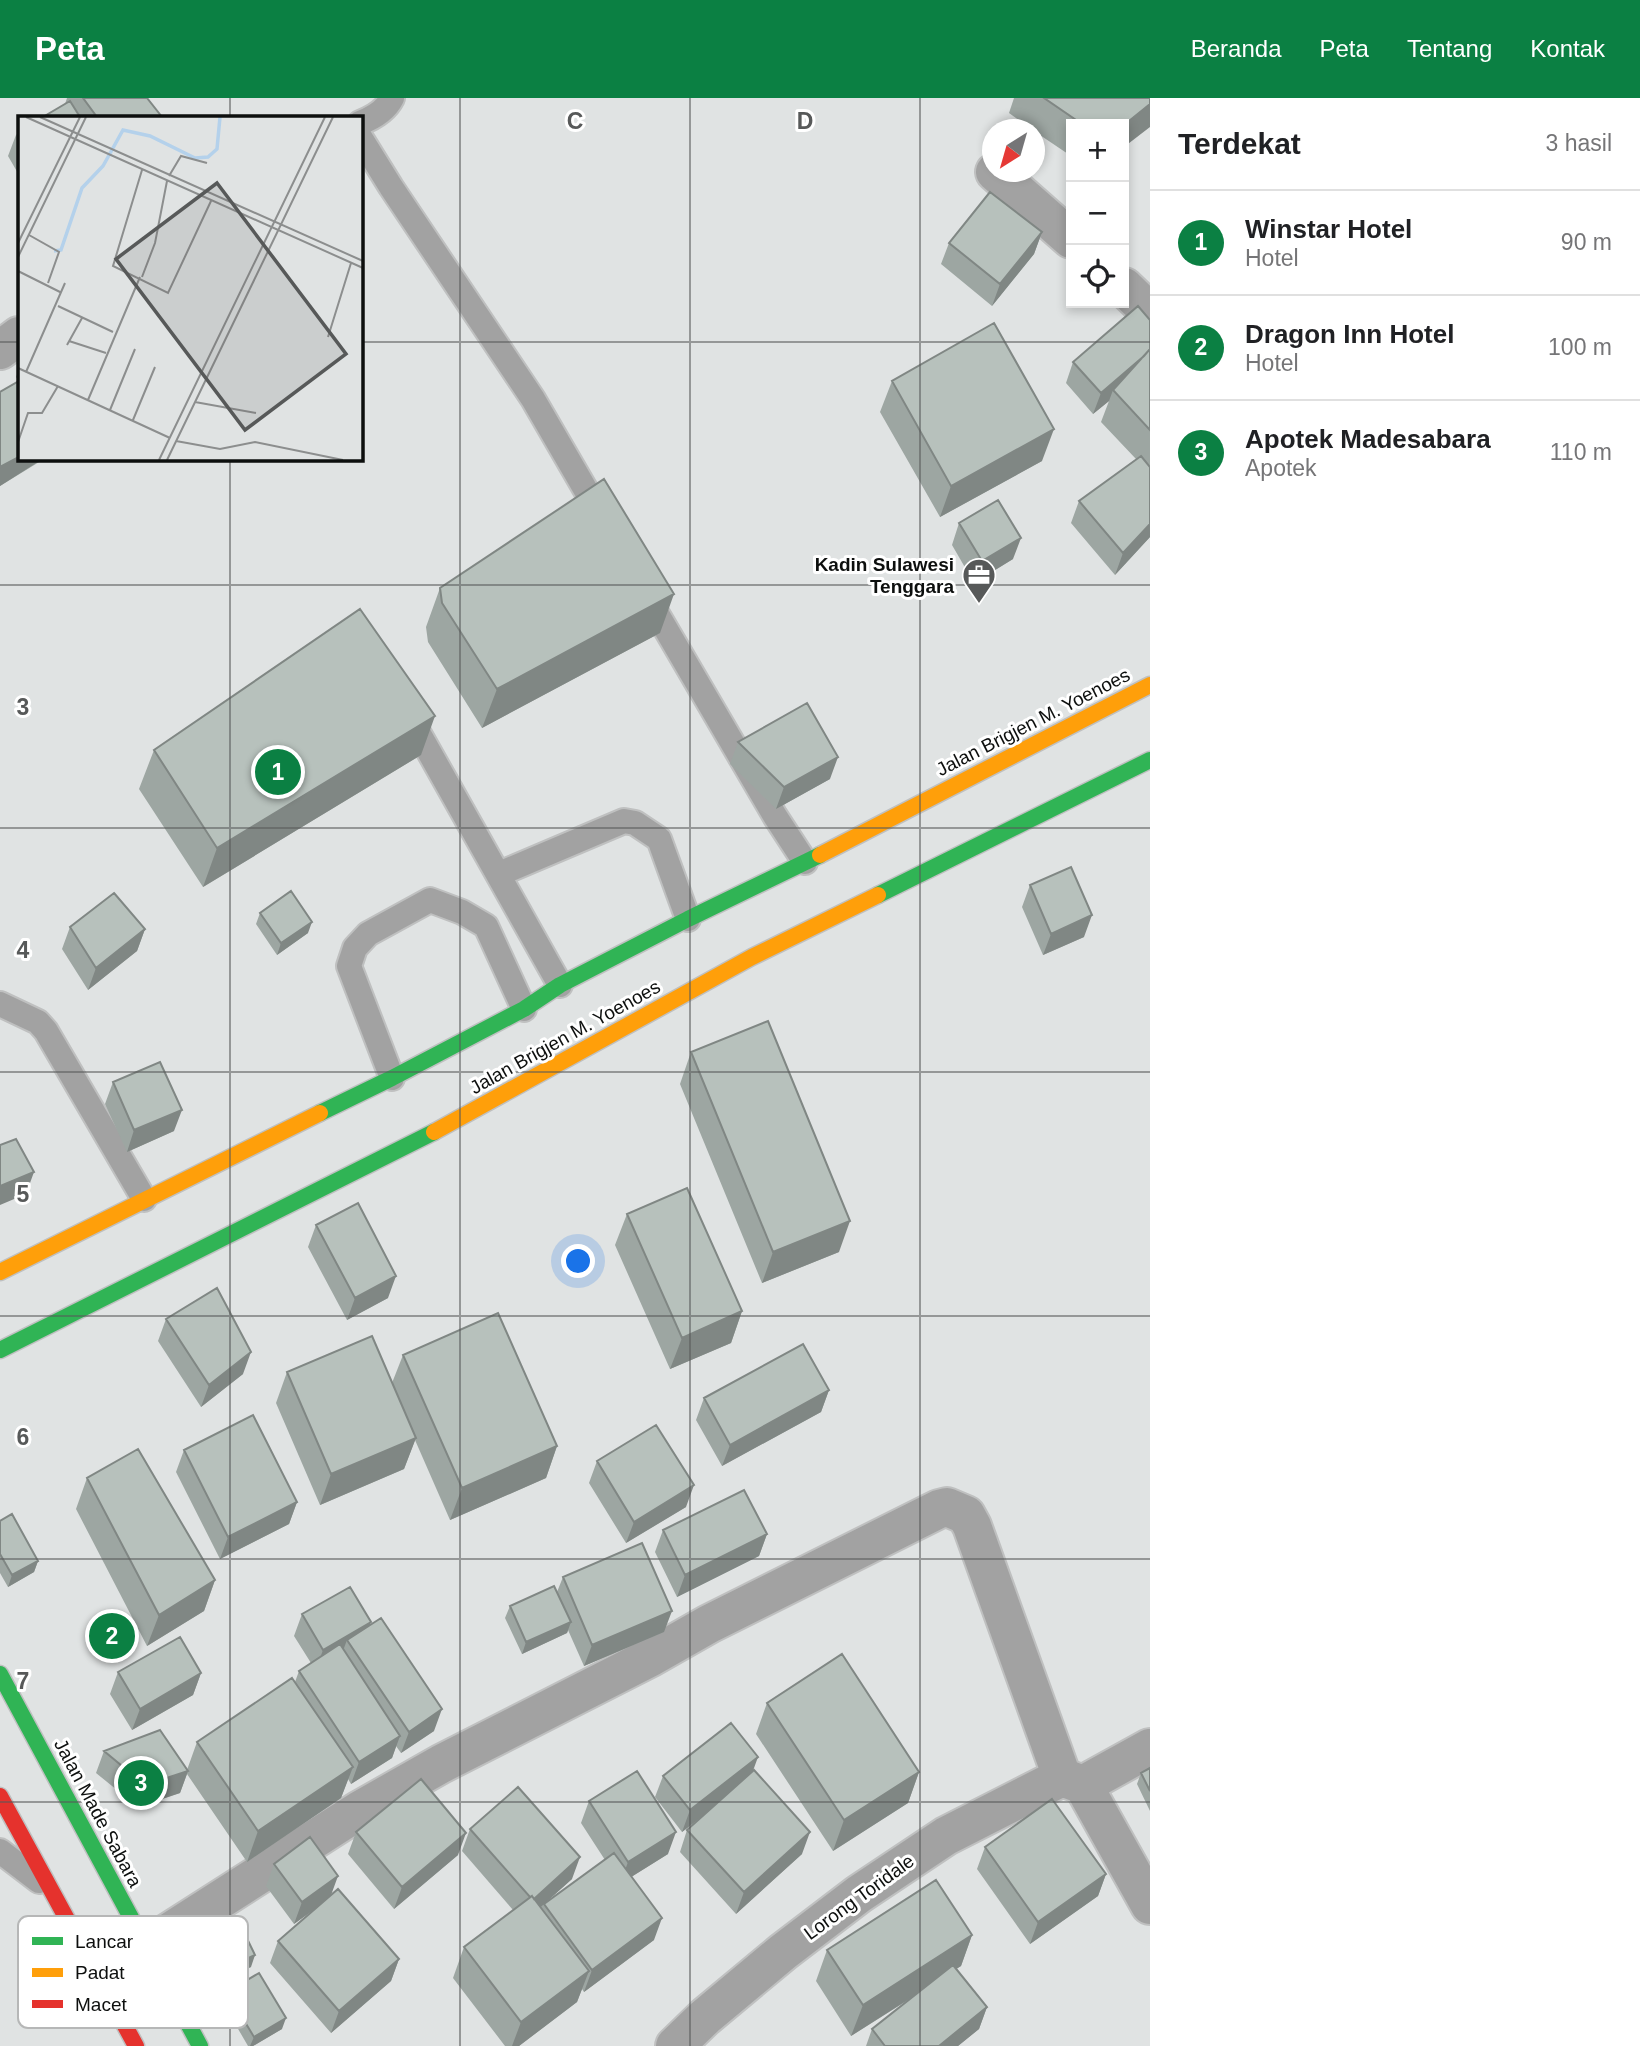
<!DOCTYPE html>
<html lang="id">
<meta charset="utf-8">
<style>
:root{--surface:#fff;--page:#f6f6f6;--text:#202124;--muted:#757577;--line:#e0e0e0;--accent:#0b8043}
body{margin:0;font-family:Helvetica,sans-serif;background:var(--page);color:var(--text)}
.controls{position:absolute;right:21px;top:21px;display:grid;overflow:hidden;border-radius:0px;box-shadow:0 4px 10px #0003}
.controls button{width:63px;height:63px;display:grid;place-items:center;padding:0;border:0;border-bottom:2px solid var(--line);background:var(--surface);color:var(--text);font:35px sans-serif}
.compass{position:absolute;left:982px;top:21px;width:63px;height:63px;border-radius:50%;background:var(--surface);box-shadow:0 4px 10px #0003;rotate:217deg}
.you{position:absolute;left:579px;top:1164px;width:24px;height:24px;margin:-18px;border:5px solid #fff;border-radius:50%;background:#1a73e8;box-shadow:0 0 0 10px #1a73e833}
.badge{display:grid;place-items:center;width:46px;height:46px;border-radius:50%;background:var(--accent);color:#fff;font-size:23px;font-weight:700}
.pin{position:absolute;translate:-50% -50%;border:4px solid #fff;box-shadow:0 2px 7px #0006}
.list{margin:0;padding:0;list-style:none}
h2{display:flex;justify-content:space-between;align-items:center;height:91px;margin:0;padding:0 28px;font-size:30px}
h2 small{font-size:23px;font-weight:400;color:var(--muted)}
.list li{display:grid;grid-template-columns:46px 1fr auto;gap:21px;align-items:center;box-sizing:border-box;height:105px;padding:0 28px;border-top:2px solid var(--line)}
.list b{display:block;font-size:26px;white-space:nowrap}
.list p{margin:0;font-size:23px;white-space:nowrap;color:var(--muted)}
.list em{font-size:23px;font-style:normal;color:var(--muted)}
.icon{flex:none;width:38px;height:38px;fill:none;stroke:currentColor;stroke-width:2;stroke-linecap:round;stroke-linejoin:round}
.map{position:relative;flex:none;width:1150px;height:1948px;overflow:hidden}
header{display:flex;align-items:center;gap:42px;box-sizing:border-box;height:98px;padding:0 35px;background:var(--accent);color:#fff}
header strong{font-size:33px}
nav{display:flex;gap:38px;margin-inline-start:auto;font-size:24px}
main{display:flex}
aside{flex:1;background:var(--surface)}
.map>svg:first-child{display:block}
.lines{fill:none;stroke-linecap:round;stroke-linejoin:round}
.lane-casing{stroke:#bfc0c0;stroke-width:28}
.street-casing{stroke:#bfc0c0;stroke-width:42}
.fast-casing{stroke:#bfc0c0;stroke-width:19}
.slow-casing{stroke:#bfc0c0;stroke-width:19}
.jam-casing{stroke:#bfc0c0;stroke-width:19}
.lane{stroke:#a2a2a2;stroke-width:24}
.street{stroke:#a2a2a2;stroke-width:38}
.fast{stroke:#30b455;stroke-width:16}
.slow{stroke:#ff9f0a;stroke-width:16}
.jam{stroke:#e5322d;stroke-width:16}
.wall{fill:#9da6a2}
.shaded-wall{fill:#808784}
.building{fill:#b7c1bc;stroke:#808784;stroke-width:2}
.grid{fill:none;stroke:#575959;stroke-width:2;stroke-opacity:0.55}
.labels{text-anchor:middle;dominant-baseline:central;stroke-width:6;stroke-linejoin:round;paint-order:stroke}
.poi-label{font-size:19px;font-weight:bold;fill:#0d0f0e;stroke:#fff;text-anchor:end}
.street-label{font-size:19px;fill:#0d0f0e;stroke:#fff}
.inset-river{fill:none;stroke:#b4d1eb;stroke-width:3.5}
.inset-road{fill:none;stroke:#8c8e8e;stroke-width:2}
.view{fill:#575959;fill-opacity:0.15;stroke:#575959;stroke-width:3.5}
.inset-edge{fill:none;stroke:#0d0f0e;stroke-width:3.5}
.key{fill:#fff;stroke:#b6b7b7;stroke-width:2}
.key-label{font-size:19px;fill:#0d0f0e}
.grid-label{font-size:23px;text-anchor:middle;font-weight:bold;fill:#575959;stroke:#fff;stroke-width:6;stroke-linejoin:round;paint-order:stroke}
</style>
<header>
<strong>Peta</strong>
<nav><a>Beranda</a><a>Peta</a><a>Tentang</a><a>Kontak</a></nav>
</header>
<main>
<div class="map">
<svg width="1150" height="1948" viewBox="0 0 1150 1948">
<rect width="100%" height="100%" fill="#e0e3e3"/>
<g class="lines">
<defs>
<path id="lane" d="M360 25C373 20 386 12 392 0
M360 39 391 89 533 301 602 420
M646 497 775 718 805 764
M409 618 560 887
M499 776 624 723 635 725 659 741 688 821
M0 906 38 924 46 933 144 1101
M392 980 349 868 355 850 368 836 430 802 462 814 486 828 524 911
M0 1753 39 1783"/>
<path id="street" d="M995 74 1071 141
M1124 189 1150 214
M0 252 19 238
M1083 1687 1150 1650
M146 1849 360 1712 441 1666 651 1559 709 1526 939 1411 947 1409 966 1417 972 1428 1062 1679 1083 1687 1150 1807
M675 1948 705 1919 783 1854 859 1796 946 1738 1062 1679"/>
<path id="fast" d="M878 797 1150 662
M320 1015 392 980 524 911 560 887 688 821 820 757
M0 1252 434 1034
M0 1576 200 1948"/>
<path id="slow" d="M820 757 1150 587
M434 1034 752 859 878 797
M0 1174 320 1015"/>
<path id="jam" d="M0 1698 136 1948"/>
</defs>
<!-- lane casing -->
<use href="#lane" class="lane-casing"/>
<!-- street casing -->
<use href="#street" class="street-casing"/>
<!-- fast casing -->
<use href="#fast" class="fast-casing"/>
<!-- slow casing -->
<use href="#slow" class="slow-casing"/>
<!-- jam casing -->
<use href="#jam" class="jam-casing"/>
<!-- lane -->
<use href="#lane" class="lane"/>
<!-- street -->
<use href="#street" class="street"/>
<!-- fast -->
<use href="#fast" class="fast"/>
<!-- slow -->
<use href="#slow" class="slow"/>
<!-- jam -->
<use href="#jam" class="jam"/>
</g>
<!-- wall -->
<path class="wall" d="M67 0H147L162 19H43L65 6Z
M1014 0H1150L1124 26H1071V58L1034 33V32H1033L1009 15Z
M19 34V77L8 58 16 37Z
M1042 134 1034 156 992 208 941 166 949 145Z
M1150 222V439L1115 477 1071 425 1079 403 1136 361 1101 324 1109 303 1093 316 1066 285 1073 264Z
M19 271V360L44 361 0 388V294L19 283 16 279Z
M892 283 1042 363 940 419 880 314Z
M959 425 1013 461 974 485 952 447Z
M440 490 660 535 482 630 428 544 426 529Z
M738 644 830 681 776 711 730 666Z
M154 652 421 657 203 789 139 691Z
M1030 787 1084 839 1043 857 1022 809Z
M260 815 308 835 277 857 256 826Z
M70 829 145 831 137 853 88 892 62 851Z
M691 954 839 1154 762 1185 680 986Z
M113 984 174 1033 127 1054 105 1006Z
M627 1116 742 1213 731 1245 670 1271 615 1147Z
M316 1127 388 1200 347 1222 308 1149Z
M166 1221 243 1276 201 1309 158 1243Z
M403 1257 557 1348 546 1380 450 1422 415 1342 404 1371 320 1407 276 1305 287 1274 392 1285Z
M829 1292 821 1314 722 1368 696 1322 704 1300Z
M184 1352 297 1404 289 1426 220 1461 176 1374Z
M597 1363 686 1409 626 1445 589 1385Z
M87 1380 215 1482 204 1513 147 1548 76 1411Z
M0 1423 38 1463 34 1474 8 1489 0 1475Z
M663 1432 767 1436 759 1458 677 1499 655 1454Z
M563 1479 664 1534 584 1568 568 1532 567 1535 522 1556 505 1520 510 1508 557 1494Z
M302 1516 371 1524 369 1527 434 1633 401 1655 396 1648 392 1660 351 1686 348 1681 341 1700 247 1764 187 1676 180 1695 138 1709 96 1675 104 1653 187 1672 197 1644 295 1584 299 1573 311 1565 294 1538Z
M118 1574 201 1575 193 1597 132 1632 110 1596Z
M767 1605 919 1674 908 1705 833 1753 756 1636Z
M1150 1670V1713L1137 1686 1141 1675Z
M752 1674 802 1756 736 1816 680 1754 687 1732 712 1711 682 1734 655 1699 663 1678Z
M589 1703 668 1756 631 1779 654 1842 584 1894 582 1891 577 1904 519 1948H505L453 1880 464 1849 513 1812 462 1753 470 1731 572 1781 544 1806 605 1762 581 1725Z
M356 1734 458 1757 394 1811 348 1756Z
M985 1749 1106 1776 1098 1798 1030 1846 977 1771Z
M274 1766 331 1797 399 1861 391 1883 331 1935 270 1865 278 1843 316 1810 294 1826 266 1788Z
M206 1837 251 1869 219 1883 202 1848Z
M972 1837 961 1868 956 1871 987 1909 979 1931 958 1948H866L872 1931 913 1899 851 1938 816 1883 827 1852Z
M227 1894 282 1931 253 1948H248L223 1905Z"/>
<!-- shaded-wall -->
<path class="shaded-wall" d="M1150 6V29L1124 49V27Z
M1042 134 1034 156 992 208 1000 186Z
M1150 253 1113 292 1109 303 1093 316 1101 295Z
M1054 331 1042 363 940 419 951 388Z
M19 359V360H44L0 388V369Z
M1150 426V439L1115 477 1123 455Z
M1021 440 1013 461 974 485 982 463Z
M674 496 660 535 482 630 497 591Z
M435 618 421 657 203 789 217 750Z
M838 659 830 681 776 711 784 689Z
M1092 817 1084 839 1043 857 1051 836Z
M312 824 308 835 277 857 281 845Z
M145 831 137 853 88 892 96 870Z
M182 1012 174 1033 127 1054 134 1032Z
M34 1074 26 1096 0 1107V1088Z
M850 1123 839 1154 762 1185 773 1154Z
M396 1178 388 1200 347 1222 355 1200Z
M742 1213 731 1245 670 1271 682 1240Z
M251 1254 243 1276 201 1309 209 1287Z
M829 1292 821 1314 722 1368 730 1347Z
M416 1340 404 1371 320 1407 331 1376Z
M557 1348 546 1380 450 1422 462 1390Z
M694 1387 686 1409 626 1445 634 1424Z
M297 1404 289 1426 220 1461 228 1439Z
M767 1436 759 1458 677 1499 685 1477Z
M38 1463 34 1474 8 1489 12 1477Z
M215 1482 204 1513 147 1548 159 1517Z
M672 1513 664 1534 584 1568 592 1547Z
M371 1524 363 1546 347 1542 341 1558 315 1574 323 1552Z
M571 1524 567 1535 522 1556 526 1544Z
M201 1575 193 1597 132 1632 140 1611Z
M442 1611 434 1633 401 1655 409 1634Z
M400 1638 392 1660 351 1686 359 1664Z
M758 1659 750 1681 682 1734 690 1712Z
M353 1669 341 1700 247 1764 258 1733Z
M188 1673 180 1695 138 1709 145 1687Z
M919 1674 908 1705 833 1753 844 1722Z
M676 1734 668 1756 620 1786 628 1764Z
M810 1734 802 1756 736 1816 744 1794Z
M466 1735 458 1757 394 1811 402 1789Z
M580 1759 572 1781 524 1824 532 1802Z
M1106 1776 1098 1798 1030 1846 1038 1824Z
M338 1778 330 1800 294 1826 302 1804Z
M662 1820 654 1842 584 1894 592 1872Z
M972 1837 961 1868 851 1938 863 1907Z
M255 1857 251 1869 219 1883 223 1872Z
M399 1861 391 1883 331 1935 339 1913Z
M589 1873 577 1904 519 1948H512L521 1924Z
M987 1909 979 1931 958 1948H939Z
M286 1920 282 1931 253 1948H250L254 1939Z"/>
<!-- building -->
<path class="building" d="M83 0H147L162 19H97Z
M1044 0H1150V6L1124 27 1082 26Z
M70 3 80 19H43Z
M990 94 1042 134 1000 186 949 145Z
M1138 208 1150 222V251L1144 258 1101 295 1073 264Z
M994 225 1054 331 951 388 892 283Z
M1150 251V332L1113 292Z
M19 283V359L0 369V294Z
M1141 358 1150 369V426L1123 455 1079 403Z
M604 381 674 496 497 591 442 505 440 490Z
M998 402 1021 440 982 463 959 425Z
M360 511 435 618 217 750 154 652Z
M807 605 838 659 784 689 738 644Z
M1071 769 1092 817 1051 836 1030 787Z
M291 793 312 824 281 845 260 815Z
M114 795 145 831 96 870 70 829Z
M768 923 850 1123 773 1154 691 954Z
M160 964 182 1012 134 1032 113 984Z
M16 1041 34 1074 0 1088V1047Z
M687 1090 742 1213 682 1240 627 1116Z
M358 1105 396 1178 355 1200 316 1127Z
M217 1190 251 1254 209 1287 166 1221Z
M498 1215 557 1348 462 1390 403 1257Z
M372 1238 416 1340 331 1376 287 1274Z
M803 1246 829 1292 730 1347 704 1300Z
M253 1317 297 1404 228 1439 184 1352Z
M656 1327 694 1387 634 1424 597 1363Z
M138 1351 215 1482 159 1517 87 1380Z
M744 1392 767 1436 685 1477 663 1432Z
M12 1416 38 1463 12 1477 0 1456V1423Z
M642 1445 672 1513 592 1547 563 1479Z
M554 1488 571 1524 526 1544 510 1508Z
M350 1489 371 1524 323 1552 302 1516Z
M381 1520 442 1611 409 1634 347 1542Z
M180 1539 201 1575 140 1611 118 1574Z
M340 1546 400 1638 359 1664 299 1573Z
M842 1556 919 1674 844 1722 767 1605Z
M292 1580 353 1669 258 1733 197 1644Z
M731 1625 758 1659 690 1712 663 1678Z
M160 1632 188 1673 145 1687 104 1653Z
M1150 1670V1693L1141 1675Z
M754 1672 810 1734 744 1794 687 1732Z
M637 1673 676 1734 628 1764 589 1703Z
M421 1681 466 1735 402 1789 356 1734Z
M518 1689 580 1759 534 1801 532 1798 530 1799 470 1731Z
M1052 1701 1106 1776 1038 1824 985 1749Z
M310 1739 338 1778 302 1804 274 1766Z
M614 1755 662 1820 592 1872 544 1806Z
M936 1782 972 1837 863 1907 827 1852Z
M338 1791 399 1861 339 1913 278 1843Z
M532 1798 589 1873 521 1924 464 1849Z
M238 1822 255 1857 223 1872 206 1837Z
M953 1867 987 1909 939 1948H885L872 1931Z
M259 1875 286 1920 254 1939 227 1894Z"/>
<!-- grid -->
<path class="grid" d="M230 0V19M460 0V1948M690 0V1948M920 0V1948M0 244H19M360 244H1150M230 360V1948M0 487H1150M0 730H1150M0 974H1150M0 1218H1150M0 1461H1150M0 1704H1150"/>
<!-- icons -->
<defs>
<symbol id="office-pin" viewBox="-11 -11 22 30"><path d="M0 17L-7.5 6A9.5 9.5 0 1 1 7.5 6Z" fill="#575959" stroke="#fff"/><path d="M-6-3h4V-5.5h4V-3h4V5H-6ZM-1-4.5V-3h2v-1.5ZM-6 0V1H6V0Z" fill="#fff"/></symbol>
</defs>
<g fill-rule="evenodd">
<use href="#office-pin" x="960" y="458" width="38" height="52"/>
</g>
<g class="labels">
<!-- poi labels -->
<g class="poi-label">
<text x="954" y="466">Kadin Sulawesi<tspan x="954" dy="22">Tenggara</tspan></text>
</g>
<!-- street labels -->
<g class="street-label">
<text transform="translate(1033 624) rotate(-27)">Jalan Brigjen M. Yoenoes</text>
<text transform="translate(565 939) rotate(-29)">Jalan Brigjen M. Yoenoes</text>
<text transform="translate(98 1715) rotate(62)">Jalan Made Sabara</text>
<text transform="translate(859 1799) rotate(-36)">Lorong Toridale</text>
</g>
</g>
<!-- overview -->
<g transform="translate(18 18)">
<rect width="345" height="345" fill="#e0e3e3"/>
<path class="inset-river" d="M36 135 43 134 64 72 85 50 105 14 132 20 177 42 190 41 199 33 202 1"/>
<path class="inset-road" d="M8 1 345 152M22 1 345 145M124 54 95 150 150 177 193 85M151 60 163 40 189 47M11 119 41 136 30 167M0 127 62 1M0 141 68 1M0 155 42 176M124 161 137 127 149 65M40 190 95 216M310 221 333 147M51 225 88 237M49 229 64 202M0 252 152 322M8 256 47 167M70 284 122 161M177 286 238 297M92 294 117 233M115 304 137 251M158 325 202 333 237 326 325 344M0 326 10 297H24L40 270M141 344 307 1M149 344 315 1"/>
<path class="view" d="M199 67 328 238 227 314 98 143Z"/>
<rect width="345" height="345" class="inset-edge"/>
</g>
<!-- legend -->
<rect x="18" y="1818" width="230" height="112" rx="10" class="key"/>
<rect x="32" y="1839" width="31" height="8" fill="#30b455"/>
<rect x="32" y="1870" width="31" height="9" fill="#ff9f0a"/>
<rect x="32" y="1902" width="31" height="8" fill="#e5322d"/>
<g class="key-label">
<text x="75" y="1850">Lancar</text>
<text x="75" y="1881">Padat</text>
<text x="75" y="1913">Macet</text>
</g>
<g class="grid-label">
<text x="575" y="31">C</text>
<text x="805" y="31">D</text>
<text x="23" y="617">3</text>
<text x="23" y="860">4</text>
<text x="23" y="1104">5</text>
<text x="23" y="1347">6</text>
<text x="23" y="1591">7</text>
</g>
</svg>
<div class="controls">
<button>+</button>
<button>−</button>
<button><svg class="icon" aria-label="locate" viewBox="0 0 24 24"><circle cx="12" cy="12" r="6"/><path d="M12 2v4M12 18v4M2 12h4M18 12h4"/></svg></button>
</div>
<svg class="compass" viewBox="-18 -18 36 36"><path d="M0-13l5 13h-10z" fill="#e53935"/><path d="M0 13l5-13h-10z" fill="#757577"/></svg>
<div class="you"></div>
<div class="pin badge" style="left:278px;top:674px">1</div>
<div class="pin badge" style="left:112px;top:1538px">2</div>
<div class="pin badge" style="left:141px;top:1685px">3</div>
</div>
<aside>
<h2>Terdekat<small>3 hasil</small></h2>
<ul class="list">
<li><span class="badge">1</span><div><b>Winstar Hotel</b><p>Hotel</p></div><em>90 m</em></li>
<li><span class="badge">2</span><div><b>Dragon Inn Hotel</b><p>Hotel</p></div><em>100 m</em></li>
<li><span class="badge">3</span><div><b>Apotek Madesabara</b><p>Apotek</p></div><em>110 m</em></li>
</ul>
</aside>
</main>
